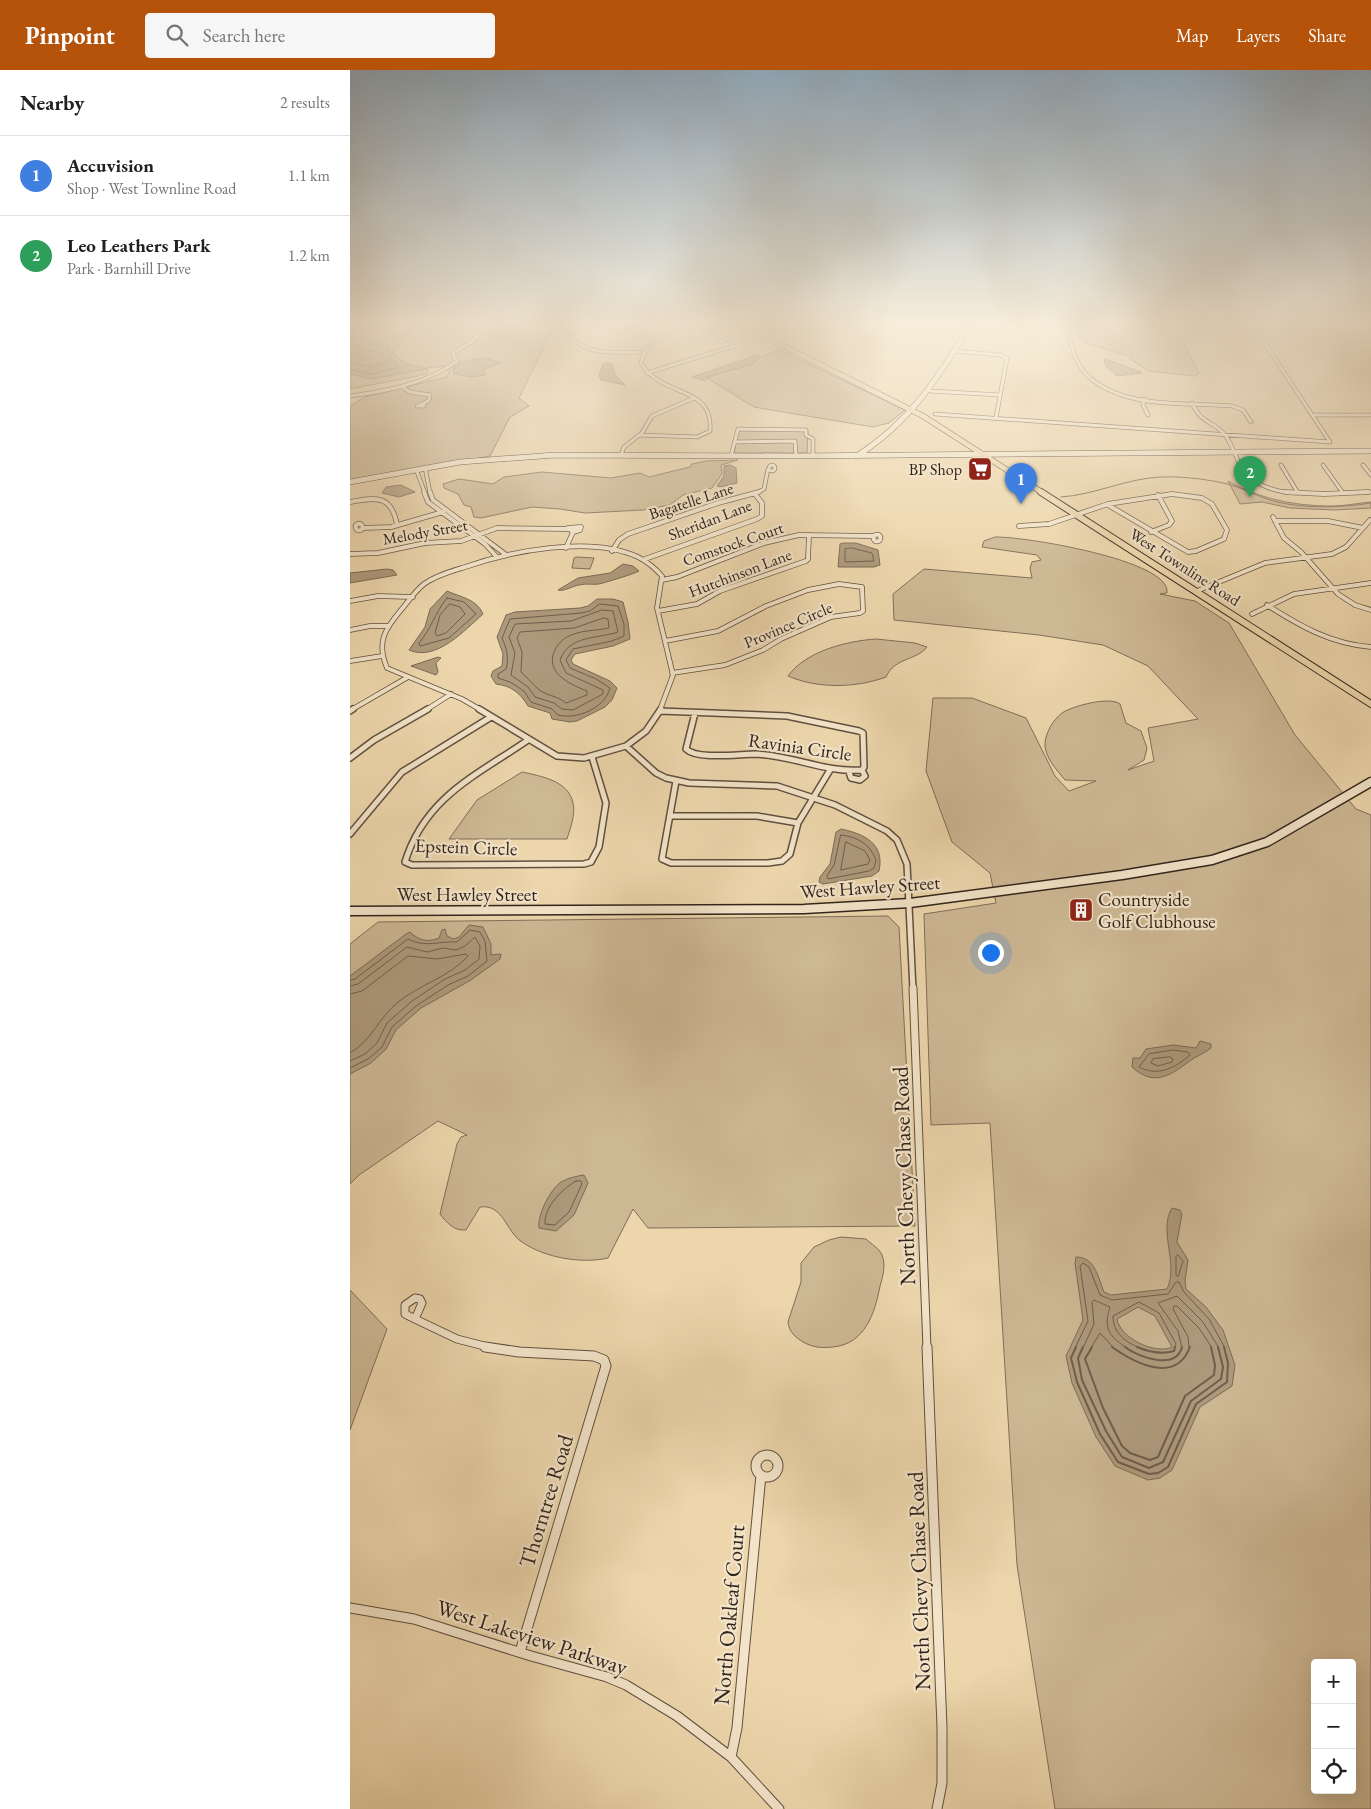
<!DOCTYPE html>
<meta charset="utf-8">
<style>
:root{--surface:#fff;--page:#f6f6f6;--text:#202124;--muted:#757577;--line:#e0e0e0;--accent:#b45309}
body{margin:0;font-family:"EB Garamond",serif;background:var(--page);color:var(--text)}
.controls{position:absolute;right:15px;bottom:15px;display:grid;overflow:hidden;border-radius:5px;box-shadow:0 5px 20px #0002}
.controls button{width:45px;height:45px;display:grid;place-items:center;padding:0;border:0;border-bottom:1px solid var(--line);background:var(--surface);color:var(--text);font:25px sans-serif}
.you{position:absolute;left:640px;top:882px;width:18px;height:18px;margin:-12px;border:4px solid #fff;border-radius:50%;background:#1a73e8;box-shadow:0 0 0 8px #1a73e833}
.badge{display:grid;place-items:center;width:32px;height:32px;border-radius:50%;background:var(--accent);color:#fff;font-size:16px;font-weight:700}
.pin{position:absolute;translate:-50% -41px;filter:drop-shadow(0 1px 2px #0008)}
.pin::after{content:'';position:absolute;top:26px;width:18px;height:15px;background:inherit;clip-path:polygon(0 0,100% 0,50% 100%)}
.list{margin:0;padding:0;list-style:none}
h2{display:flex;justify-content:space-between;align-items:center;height:65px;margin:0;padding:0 20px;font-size:21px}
h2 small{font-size:16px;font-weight:400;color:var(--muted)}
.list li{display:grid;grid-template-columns:32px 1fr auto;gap:15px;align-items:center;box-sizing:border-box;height:80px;padding:0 20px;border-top:1px solid var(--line)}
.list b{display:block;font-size:19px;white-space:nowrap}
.list p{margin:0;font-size:16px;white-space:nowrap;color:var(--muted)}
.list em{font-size:16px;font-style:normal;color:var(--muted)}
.icon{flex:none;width:28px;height:28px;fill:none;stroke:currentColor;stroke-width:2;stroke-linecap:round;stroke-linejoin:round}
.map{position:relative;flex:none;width:1021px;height:1739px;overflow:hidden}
header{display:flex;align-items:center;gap:30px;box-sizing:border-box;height:70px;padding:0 25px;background:var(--accent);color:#fff}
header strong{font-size:24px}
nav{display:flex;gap:28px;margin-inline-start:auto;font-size:18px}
.search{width:350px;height:45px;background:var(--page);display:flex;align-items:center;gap:12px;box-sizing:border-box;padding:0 18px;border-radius:5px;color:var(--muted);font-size:19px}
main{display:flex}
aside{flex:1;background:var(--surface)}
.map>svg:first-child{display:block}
.green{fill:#cdb894;stroke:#7f6e58;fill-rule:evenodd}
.water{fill:#ad997b;stroke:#7b6a55;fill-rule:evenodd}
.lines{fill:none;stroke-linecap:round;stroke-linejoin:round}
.shore-far1{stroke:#6f5e4c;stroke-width:1}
.shore{stroke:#6f5e4c;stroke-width:2}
.stream{stroke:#7b6a55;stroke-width:1}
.street-far4-casing{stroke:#605040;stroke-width:4.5}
.street-far3-casing{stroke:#605040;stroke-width:5.5}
.street-far2-casing{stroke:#605040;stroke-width:8}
.street-far1-casing{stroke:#605040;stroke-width:9}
.street-casing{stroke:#605040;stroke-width:11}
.secondary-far1-casing{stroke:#31241c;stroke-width:6}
.secondary-casing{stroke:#31241c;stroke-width:11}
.primary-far1-casing{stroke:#31241c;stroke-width:6}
.primary-casing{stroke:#31241c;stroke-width:8}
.street-far4{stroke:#f3e4c9;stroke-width:3}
.street-far3{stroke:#f3e4c9;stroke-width:4}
.street-far2{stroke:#f3e4c9;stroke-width:5}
.street-far1{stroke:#f3e4c9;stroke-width:7}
.street{stroke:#f3e4c9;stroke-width:9}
.secondary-far1{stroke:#f3e4c9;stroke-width:5}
.secondary{stroke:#f3e4c9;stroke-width:8}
.primary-far1{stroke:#edd6ac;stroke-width:5}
.primary{stroke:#edd6ac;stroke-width:6}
.labels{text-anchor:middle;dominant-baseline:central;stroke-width:4.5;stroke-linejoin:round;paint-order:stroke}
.far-poi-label{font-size:16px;fill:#31241c;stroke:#f3e4c9;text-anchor:end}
.far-street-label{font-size:16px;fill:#31241c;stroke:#f3e4c9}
.street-label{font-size:19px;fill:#31241c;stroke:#f3e4c9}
.poi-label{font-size:19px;fill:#31241c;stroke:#f3e4c9;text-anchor:start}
.near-street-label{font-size:22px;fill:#31241c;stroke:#f3e4c9}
</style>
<header>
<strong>Pinpoint</strong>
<div class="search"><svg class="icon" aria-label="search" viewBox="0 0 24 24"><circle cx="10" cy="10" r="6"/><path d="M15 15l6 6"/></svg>Search here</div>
<nav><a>Map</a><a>Layers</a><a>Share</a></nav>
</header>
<main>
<aside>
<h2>Nearby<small>2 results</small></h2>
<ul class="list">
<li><span class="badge" style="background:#3f7fe0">1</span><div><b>Accuvision</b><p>Shop · West Townline Road</p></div><em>1.1 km</em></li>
<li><span class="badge" style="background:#2e9e5b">2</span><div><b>Leo Leathers Park</b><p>Park · Barnhill Drive</p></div><em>1.2 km</em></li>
</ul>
</aside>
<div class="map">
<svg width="1021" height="1739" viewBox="0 0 1021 1739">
<rect width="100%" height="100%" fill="#edd6ac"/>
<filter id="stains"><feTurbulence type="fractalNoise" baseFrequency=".004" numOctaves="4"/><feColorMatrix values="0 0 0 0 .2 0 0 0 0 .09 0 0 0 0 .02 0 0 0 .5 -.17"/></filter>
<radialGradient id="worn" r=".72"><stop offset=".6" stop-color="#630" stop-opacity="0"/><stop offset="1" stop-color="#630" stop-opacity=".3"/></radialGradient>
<!-- green -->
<path class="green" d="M0 254H205L169 328 179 336 160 347 140 386 0 414V336L15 327 97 307 100 300 95 296 77 298 78 303 68 306 0 319Z
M723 254H789L829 264 849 303 845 306 799 301 780 289 781 287 733 272Z
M429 280 555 340 539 353 523 357 404 337 357 308Z
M389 360H458L457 383H384Z
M388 390 371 395 372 404 362 418 333 425 320 435 293 440 235 443 210 439 182 437 131 448 124 447 121 437 114 435 108 424 94 418 93 414 109 409 143 414 154 407 192 402 261 408 290 403 299 407 340 397 342 394 356 391Z
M878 411C910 429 945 436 982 436 995 436 1008 433 1021 432V438L984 440 940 438 912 432 890 434Z
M645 467C671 466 822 490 817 523L810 524 845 531 879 553 945 665 1006 739 1021 745V1739H705L667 1495 640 1053 581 1055 574 844 646 833 640 803 602 772 576 701 583 628H622L676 648 705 706 719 721 746 711 715 710C707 700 694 687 695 673 696 662 703 650 712 643 722 636 760 626 770 634L776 653 791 661 797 678 794 690 778 700 804 691 798 658 848 649 798 596 753 575 689 565 544 550 543 524 574 499 682 508 680 498 682 492 691 490 687 485 632 477 634 471ZM965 1593H1002V1720H965Z
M224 488 226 487 244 488 240 499 222 498Z
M526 569 565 573 577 577C566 591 545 587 536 607 506 618 468 619 438 606 456 581 497 571 526 569Z
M172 702C191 706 219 711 223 733 226 744 220 759 217 769H99L127 730Z
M538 846 549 857 565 1156 298 1158 283 1139 258 1188C232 1194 195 1188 172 1172 155 1161 154 1134 130 1137L116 1160C104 1161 97 1153 90 1144L107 1074 111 1067 117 1065 88 1051 9 1105 0 1114V874L28 852Z
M491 1167 516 1169C521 1174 529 1178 532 1185 536 1195 533 1206 530 1216 525 1243 515 1274 483 1277 472 1278 464 1278 453 1272 445 1267 439 1262 438 1252L451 1212V1193L464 1177 479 1170Z
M0 1220 37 1259 0 1360Z"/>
<!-- water -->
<path class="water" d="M60 254H68L52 268 50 276 44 279C45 295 66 294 76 299L21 309 0 304V257L10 255 6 262 27 272 52 263Z
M407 285 410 286 402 295 362 305 357 307 355 311 342 307Z
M136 288 151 293 134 299 135 305 121 307 104 304 103 297 115 291Z
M756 289 791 302V303L767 306 756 296 754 290Z
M256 293H262L265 305 275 315 251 310 249 306 253 294Z
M380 395 386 398 387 413 370 417 367 416 374 406V396Z
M51 415 65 422 49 427 32 423 36 417Z
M493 473H506L528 480 530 495 524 497H488L490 474Z
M273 494 283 496 289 501C287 503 254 513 249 514 242 515 236 513 229 515 222 516 214 522 208 520L228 508 260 503Z
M37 499 43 500 47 505 0 513V503Z
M97 521C110 527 127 529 133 544 115 560 86 592 59 580L75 557 80 539Z
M247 529H263L273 532 278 552 280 569 263 576 225 584 221 590 223 594 260 611 267 618 262 630 255 637 227 651 220 652 202 649 200 643 178 636C170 623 162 616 146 614L141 606 143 601 152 596 153 584 147 567 156 545 165 542 230 538 238 536Z
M88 587 91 588 86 593 88 602 86 605 61 596Z
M491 759C515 764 535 774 529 801L522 806 473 814 469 812 470 807 480 794 486 762Z
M119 855 133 857 141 874V885L151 884 150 889 121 910 71 938 46 960 36 979 21 993 0 1004V906L56 864 60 862C68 870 78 873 89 868L92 860 95 859 97 866 103 869 109 867Z
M850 971 861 974V978C856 982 850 985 844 988 823 1003 806 1019 782 997L783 988H790L796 979 823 975 846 978Z
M234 1105 238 1113 224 1145 206 1161 189 1158C187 1145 200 1120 211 1112 218 1108 227 1106 234 1105Z
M822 1138 830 1140 832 1144 827 1172 838 1190 835 1211 836 1219 856 1237 873 1260 885 1295 882 1316 850 1337 822 1400 810 1408 798 1410 765 1396 746 1367 722 1313 716 1286 733 1250 725 1193 726 1187C745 1187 748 1207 754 1222L761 1225 817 1219C829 1194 808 1160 822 1138ZM788 1237 805 1246 822 1277C805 1285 770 1268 767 1249Z"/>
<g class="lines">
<!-- shore-far1 -->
<path class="shore-far1" d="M0 271 18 281 32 283 36 293 23 297 0 293
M0 300 22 304 49 297 40 287 38 276H23L2 265 1 259 6 254
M502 478 522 483 524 491 495 492V479Z
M97 528 114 532 126 544 99 568 70 576 69 573C82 558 84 544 97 528Z
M100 534 110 537 115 544 96 563 87 566 85 563 90 545Z
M250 534 268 536 274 554V566L262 571 223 579 216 590 220 598 246 609 260 618C255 638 227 650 208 645L202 639 181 632 174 621 160 612 148 608V604L156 599C159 588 157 579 152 568L160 549 231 543 240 541Z
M252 540 263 541 268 562C247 569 219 565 210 590L216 603 253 620V624L223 640 212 639 204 633 185 627 178 617 161 605 165 583 159 567 165 554 221 551Z
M254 548 258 549 259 558C245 561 229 560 217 567 210 571 205 578 203 585 198 605 222 615 237 621V625L216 633C207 626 199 626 191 621 187 619 177 607 171 602L172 582 167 568 170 562 224 558Z
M491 765C508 767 520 774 526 790L524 798 519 801 478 809 477 806 484 795Z
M496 772 515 781 520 790 518 794 491 800Z
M0 910 5 909 58 869C76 878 89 871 107 872L120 860 130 862 135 871 137 891 118 906 98 915 66 936 42 957 32 977 18 989 0 998
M0 916 8 914 57 877 77 882 93 878 106 880 115 876 125 867 130 876 129 889 115 900 95 909 62 931 37 953 27 973 15 984 0 991
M0 924 12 921 58 886 87 889 116 884 118 886C100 907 68 915 47 933 29 948 21 971 0 983
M823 980 838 982 840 985C825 998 808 1007 789 997L799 984Z
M820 987 823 989 822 992 808 996 801 993 803 989Z
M226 1111H231L232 1114 219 1142 205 1155 195 1154C194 1137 212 1119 226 1111Z
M828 1185 833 1191 828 1207 826 1205V1187Z
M725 1278 738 1251 730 1196 733 1193 739 1197 750 1225 762 1230 818 1224 826 1212H829L834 1222 859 1249 875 1278
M733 1278 744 1254 742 1232 744 1230 760 1237C753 1259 759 1266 777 1278
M741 1278 750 1263 764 1278
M790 1278C775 1272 763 1263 763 1246L789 1232 809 1243 826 1274 825 1278
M832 1278 828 1261 808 1233 827 1226 853 1252 869 1278
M839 1278 838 1267 823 1239 824 1236H827L849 1258 862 1278"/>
<!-- shore -->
<path class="shore" d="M726 1277 721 1288 727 1312 750 1364 768 1392 799 1404 808 1403 818 1397 846 1334 877 1312 878 1293 874 1277
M733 1277 728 1288 732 1310 756 1361 772 1387 799 1398 813 1392 841 1331 871 1309 873 1297 868 1277
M742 1277 735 1289 753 1338 772 1376 780 1383 800 1390 808 1387 835 1326 864 1305 865 1295 861 1277
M762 1277C786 1294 826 1314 840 1277
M775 1277C788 1287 826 1301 832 1277
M787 1277C799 1282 811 1285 824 1281L825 1277"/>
<!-- stream -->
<path class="stream" d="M711 427C745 425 777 408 812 407 832 406 868 410 887 417 899 421 910 427 923 431 955 439 989 438 1021 433"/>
<defs>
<path id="street-far4" d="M230 254 220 265C234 287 271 282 294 282
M717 254 716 257C721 272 724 291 735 303 770 340 836 332 882 336L893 340 901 352
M268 262 285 254
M604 281 650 285 657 288 646 348
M297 303 384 276 382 272 346 254
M52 317 60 322 80 325 79 330 73 334
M580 321 650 325
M0 326C38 321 75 314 107 291L103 285 104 282 122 272 130 262 150 254
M794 329 793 335 798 345
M842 333C853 356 862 349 875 365 881 373 885 384 889 393 900 414 923 422 945 423
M72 334 74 336H67Z
M585 344 980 372 902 254
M964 345H1021
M290 365 347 367 360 361C364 314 312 329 291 293 297 266 325 261 348 255
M384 372 445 371 446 386
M271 385 274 377 292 363 302 346 344 328
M381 386 388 359 456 360V365L463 369V386
M419 398a3 3 0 1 1 6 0a3 3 0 1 1-6 0Z
M931 395 948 423
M973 395 993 423
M1013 395 1021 405
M75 397 80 423
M66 399 75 423
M406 423 414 419 418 399
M995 423 1021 422"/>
<path id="street-far3" d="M74 422 78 432 135 474 146 486
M80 422 83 430 155 484
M935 422 974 424 1018 422
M0 432C26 427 42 425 47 455
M923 447 934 468 951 482 988 524 1005 535 1021 540
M925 451H978L1013 458
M5.5 457a3.5 3.5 0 1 1 7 0a3.5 3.5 0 1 1-7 0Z
M669 456 699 454 758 434 822 424 852 428 862 434 877 460 874 469 846 481 838 482 758 435
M13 458 41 457 93 442
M218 458 231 457 230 460 223 462
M801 462 819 455 822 451 808 425
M523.5 468a3.5 3.5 0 1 1 7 0a3.5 3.5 0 1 1-7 0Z
M262 481 269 470 278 464 368 433 409 422
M0 484 28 483 75 473 111 471 147 458 220 459 223 462 216 478
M295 489 407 449 412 446V433L405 424
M312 510 327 507 414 473 449 465 523 466
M847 521 915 493 982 484 996 477 1020 450
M0 531 28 526 63 527
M917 535C950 556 981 574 1021 577
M308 541 347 534 370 521 456 491 458 489 459 465
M902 544 944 524 1021 513
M0 560 20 556H38
M315 571 368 561 416 536 458 520 489 514 512 517 513 541 510 543 481 547 431 569 413 580 375 595 322 603
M0 591 32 586
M1 640 58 607
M76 640 101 624
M131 640 112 629 37 598C26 572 35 559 51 540 58 532 65 521 74 514 85 506 99 502 112 498 160 481 241 465 288 487 298 492 305 498 312 506L307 538 323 605 310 640"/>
<path id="street-far2" d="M129 639 207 686 234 688 276 676 296 661 311 639
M0 641 3 639
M310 641 437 646 509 661 513 663 514 697 512 700C475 703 442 685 405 684 389 684 347 690 336 679L345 643
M178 670C127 705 75 727 55 792L62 795 234 794 241 792 249 777 256 733 242 687
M276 676 306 703 316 708 339 713 427 716 485 735 537 761 547 770 557 794 563 920
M0 688 24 670 78 639
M499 702 501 708 510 710 515 706 512 700
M326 711 312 789 321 793H418L432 791 440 784 448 753 480 700
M320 746H407L448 753
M0 764 52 702 141 647"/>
<path id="street-far1" d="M563 918 577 1278
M65 1228 70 1229 72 1233 65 1249 55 1244V1235Z
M65 1249 107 1269 142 1278"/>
<path id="street" d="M135 1277 169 1282 244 1286 254 1290 256 1296 170 1582
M577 1277 592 1657V1713L587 1739
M406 1396a11 11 0 1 1 22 0a11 11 0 1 1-22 0Z
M0 1538 64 1549 181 1586 257 1607 276 1615 327 1646 381 1687 429 1739
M381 1687 387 1658 411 1405"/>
<path id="secondary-far1" d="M507 386C561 351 588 308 621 254
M0 412 110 392 205 385 443 386 1021 381"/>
<path id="secondary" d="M0 841 454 839 560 833 772 805 862 790 917 772 1021 712"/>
<path id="primary-far1" d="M389 254 573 346 693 423"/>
<path id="primary" d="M691 422 1021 634"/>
</defs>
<!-- street-far4 casing -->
<use href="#street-far4" class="street-far4-casing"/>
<!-- street-far3 casing -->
<use href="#street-far3" class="street-far3-casing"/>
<!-- street-far2 casing -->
<use href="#street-far2" class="street-far2-casing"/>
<!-- street-far1 casing -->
<use href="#street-far1" class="street-far1-casing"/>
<!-- street casing -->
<use href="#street" class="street-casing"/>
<!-- secondary-far1 casing -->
<use href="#secondary-far1" class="secondary-far1-casing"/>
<!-- secondary casing -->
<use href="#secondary" class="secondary-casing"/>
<!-- primary-far1 casing -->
<use href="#primary-far1" class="primary-far1-casing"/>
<!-- primary casing -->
<use href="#primary" class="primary-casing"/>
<!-- street-far4 -->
<use href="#street-far4" class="street-far4"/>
<!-- street-far3 -->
<use href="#street-far3" class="street-far3"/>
<!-- street-far2 -->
<use href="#street-far2" class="street-far2"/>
<!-- street-far1 -->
<use href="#street-far1" class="street-far1"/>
<!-- street -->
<use href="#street" class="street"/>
<!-- secondary-far1 -->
<use href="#secondary-far1" class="secondary-far1"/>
<!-- secondary -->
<use href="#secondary" class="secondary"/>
<!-- primary-far1 -->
<use href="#primary-far1" class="primary-far1"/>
<!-- primary -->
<use href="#primary" class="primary"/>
</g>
<!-- sky -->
<linearGradient id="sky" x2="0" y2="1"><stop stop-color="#90a9bc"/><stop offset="0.51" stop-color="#f7edda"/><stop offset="1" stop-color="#f7edda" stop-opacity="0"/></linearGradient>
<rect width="1021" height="497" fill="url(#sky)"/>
<!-- icons -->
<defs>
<symbol id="supermarket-square" viewBox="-11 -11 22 22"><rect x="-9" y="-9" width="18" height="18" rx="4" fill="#8f2418" stroke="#f3e4c9"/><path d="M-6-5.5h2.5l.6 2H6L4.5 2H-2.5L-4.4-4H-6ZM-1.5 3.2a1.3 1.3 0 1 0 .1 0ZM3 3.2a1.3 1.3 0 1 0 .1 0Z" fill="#fff"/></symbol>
<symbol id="building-square" viewBox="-11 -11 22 22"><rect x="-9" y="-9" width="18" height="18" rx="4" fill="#8f2418" stroke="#f3e4c9"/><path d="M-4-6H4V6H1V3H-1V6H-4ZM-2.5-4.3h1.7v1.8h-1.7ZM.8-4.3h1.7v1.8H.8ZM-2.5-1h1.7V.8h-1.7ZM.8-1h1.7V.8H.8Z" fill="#fff"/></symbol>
</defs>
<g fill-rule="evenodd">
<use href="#supermarket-square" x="616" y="385" width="28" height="28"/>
<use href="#building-square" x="717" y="826" width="28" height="28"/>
</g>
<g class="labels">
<!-- far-poi labels -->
<g class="far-poi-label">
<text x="612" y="399">BP Shop</text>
</g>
<!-- far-street labels -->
<g class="far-street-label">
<text transform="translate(341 431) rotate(-18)">Bagatelle Lane</text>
<text transform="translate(360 450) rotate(-21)">Sheridan Lane</text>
<text transform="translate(75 462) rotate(-10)">Melody Street</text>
<text transform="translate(383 474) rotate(-19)">Comstock Court</text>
<text transform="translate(835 497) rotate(33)">West Townline Road</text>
<text transform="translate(390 503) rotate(-21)">Hutchinson Lane</text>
<text transform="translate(438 555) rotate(-23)">Province Circle</text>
</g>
<!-- street labels -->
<g class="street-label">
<text transform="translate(450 677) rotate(8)">Ravinia Circle</text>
<text transform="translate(116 777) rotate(2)">Epstein Circle</text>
<text transform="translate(520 817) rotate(-4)">West Hawley Street</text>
<text x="117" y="824">West Hawley Street</text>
</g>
<!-- poi labels -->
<g class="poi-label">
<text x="748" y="829">Countryside<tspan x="748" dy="22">Golf Clubhouse</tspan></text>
</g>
<!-- near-street labels -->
<g class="near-street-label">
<text transform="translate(554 1106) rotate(-92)">North Chevy Chase Road</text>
<text transform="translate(196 1431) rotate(-73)">Thorntree Road</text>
<text transform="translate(569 1511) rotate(-92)">North Chevy Chase Road</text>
<text transform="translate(379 1545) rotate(-85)">North Oakleaf Court</text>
<text transform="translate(182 1567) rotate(18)">West Lakeview Parkway</text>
</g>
</g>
<rect width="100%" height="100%" filter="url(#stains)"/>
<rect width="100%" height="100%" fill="url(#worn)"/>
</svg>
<div class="controls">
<button>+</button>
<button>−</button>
<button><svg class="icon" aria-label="locate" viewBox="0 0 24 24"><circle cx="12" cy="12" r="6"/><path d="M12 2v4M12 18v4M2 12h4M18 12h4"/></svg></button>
</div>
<div class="you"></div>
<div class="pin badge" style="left:671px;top:434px;background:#3f7fe0">1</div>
<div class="pin badge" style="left:900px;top:427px;background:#2e9e5b">2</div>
</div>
</main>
